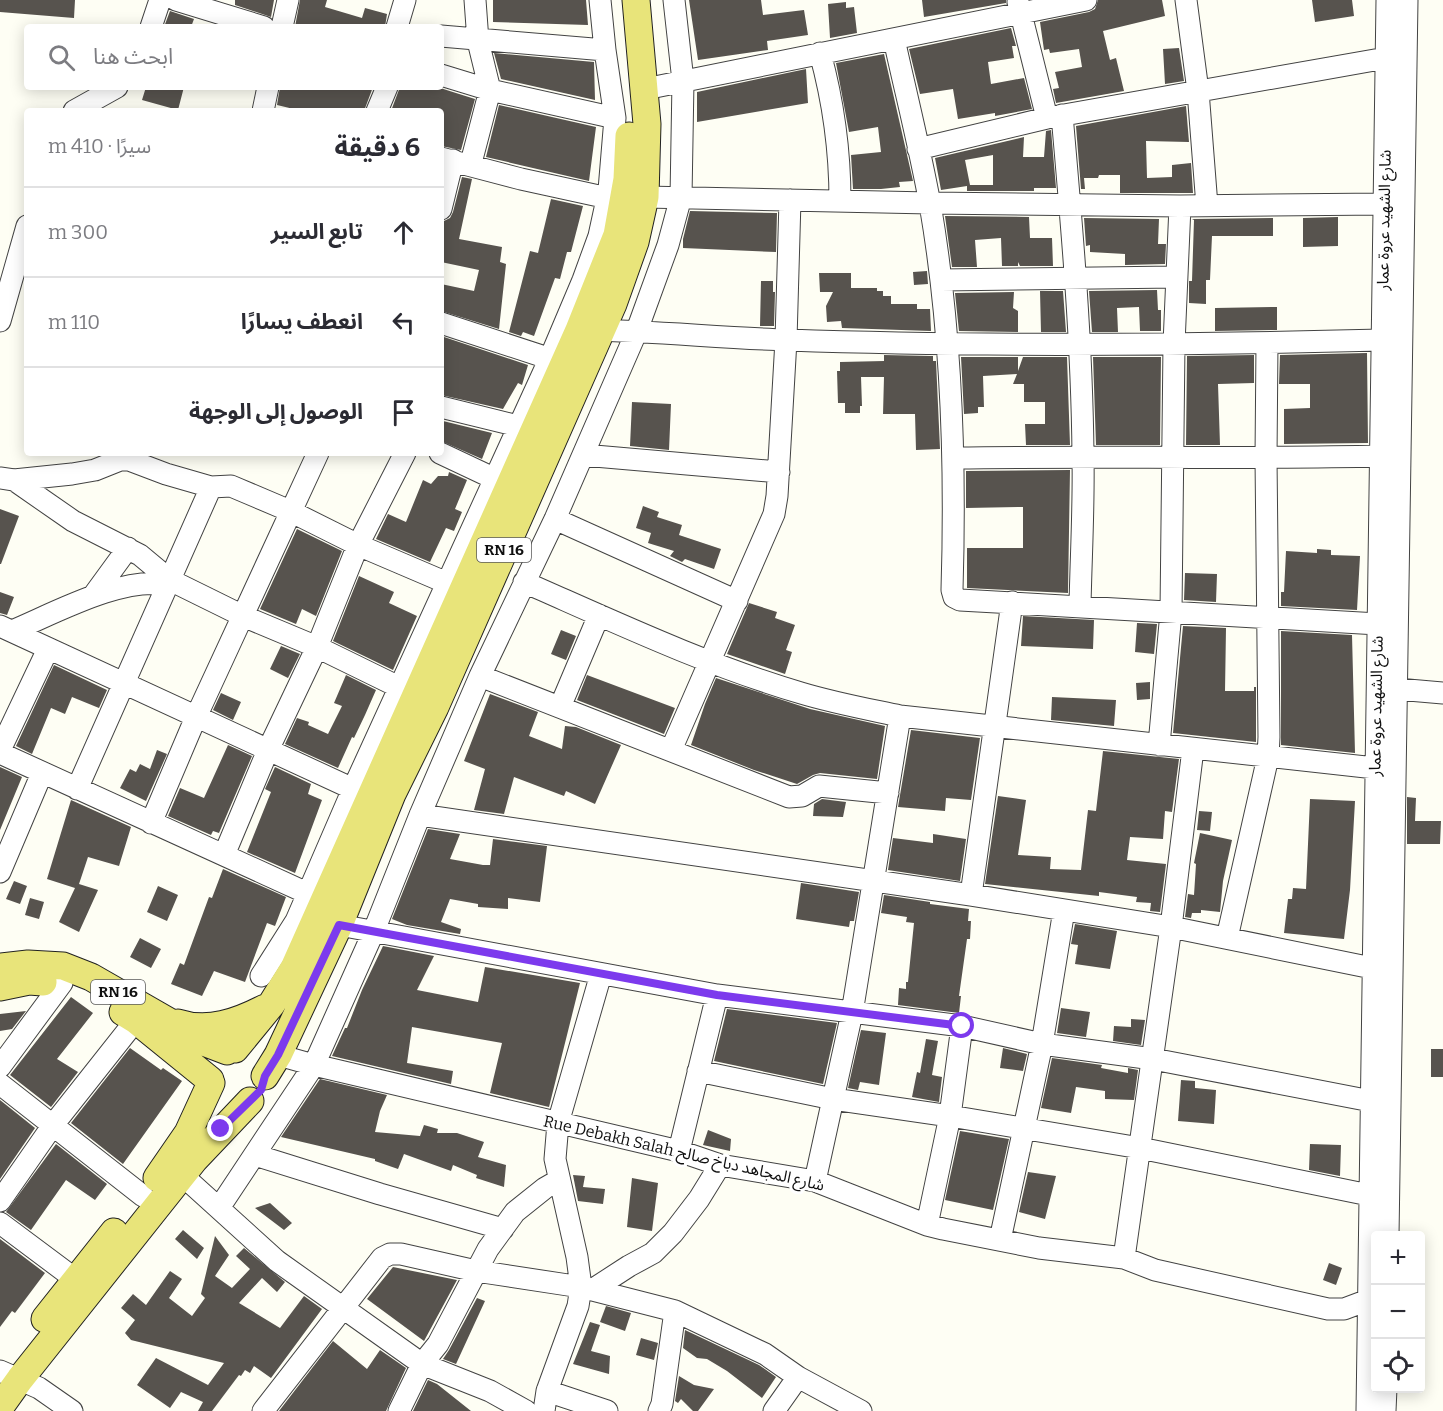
<!DOCTYPE html>
<html lang="ar">
<meta charset="utf-8">
<style>
:root{--surface:#fff;--page:#f7f7f7;--text:#2b2b33;--muted:#7c7c81;--line:#e1e1e2}
body{margin:0;font-family:Bitter,"Noto Sans Arabic",serif;background:var(--page);color:var(--text);direction:rtl}
.controls{position:absolute;right:18px;bottom:18px;display:grid;overflow:hidden;border-radius:6px;box-shadow:0 3px 15px #0003}
.controls button{width:54px;height:54px;display:grid;place-items:center;padding:0;border:0;border-bottom:2px solid var(--line);background:var(--surface);color:var(--text);font:30px sans-serif}
.stop{position:absolute;width:18px;height:18px;margin:-14px;border:4px solid #7c3aed;border-radius:50%;background:#fff}
.stop.end{background:#7c3aed;border-color:#fff;box-shadow:0 2px 6px #0008}
.list{margin:0;padding:0;list-style:none}
h2{display:flex;justify-content:space-between;align-items:center;height:78px;margin:0;padding:0 24px;font-size:26px}
h2 small{font-size:20px;font-weight:400;color:var(--muted)}
.list li{display:grid;grid-template-columns:39px 1fr auto;gap:18px;align-items:center;box-sizing:border-box;height:90px;padding:0 24px;border-top:2px solid var(--line)}
.list b{display:block;font-size:22px;white-space:nowrap}
.list em{font-size:20px;font-style:normal;color:var(--muted)}
.icon{flex:none;width:33px;height:33px;fill:none;stroke:currentColor;stroke-width:2;stroke-linecap:round;stroke-linejoin:round}
.map{position:relative;flex:none;width:1443px;height:1411px;overflow:hidden;direction:ltr}
.search{position:absolute;background:var(--surface);box-shadow:0 3px 15px #0003;left:24px;top:24px;width:420px;height:66px;display:flex;align-items:center;gap:15px;box-sizing:border-box;padding:0 21px;border-radius:6px;color:var(--muted);font-size:22px}
.panel{position:absolute;background:var(--surface);box-shadow:0 3px 15px #0003;left:24px;top:108px;width:420px;height:348px;border-radius:6px;direction:rtl}
.map>svg:first-child{display:block}
.building{fill:#57534e;fill-rule:evenodd}
.lines{fill:none;stroke-linecap:round;stroke-linejoin:round}
.minor-casing{stroke:#434343;stroke-width:23}
.major-casing{stroke:#212121;stroke-width:29}
.minor{stroke:#fff;stroke-width:21}
.major{stroke:#e8e47a;stroke-width:27}
.route{stroke:#7c3aed;stroke-width:8}
.labels{text-anchor:middle;dominant-baseline:central;stroke-width:6;stroke-linejoin:round;paint-order:stroke}
.shield{fill:#fff;stroke:#585858;stroke-width:1.5}
.shield-label{font-size:15px;font-weight:bold;fill:#101010}
.street-label{font-size:16px;fill:#101010;stroke:#fff}
</style>
<div class="map">
<svg width="1443" height="1411" viewBox="0 0 1443 1411">
<rect width="100%" height="100%" fill="#fefef4"/>
<!-- building -->
<path class="building" d="M0 0H75L74 18 0 12Z
M235 0H274L271 17 235 5Z
M300 0H327L325 7 362 18 365 8 387 14 385 27H295Z
M493 0H586L588 25 493 22Z
M689 0H761L763 15 804 10 808 35 767 41 768 50 698 60Z
M922 0H1006V3L924 17Z
M1098 0H1162L1165 16 1103 31 1110 60 1116 58 1124 91 1056 103 1053 89 1059 88 1055 72 1082 67 1079 49 1050 53 1049 49 1044 50 1040 22 1089 12 1095 9Z
M1312 0H1352L1354 16 1315 22Z
M846 2V8L854 7 857 33 830 38 828 4Z
M170 11 194 19 191 27H164Z
M1011 28 1016 46H1012L1014 58 988 62 991 84 1024 78 1032 109 995 116V113L958 119 953 89 920 94 909 49Z
M1179 48 1184 81 1165 84 1163 49Z
M494 53 594 62 595 100 501 79Z
M884 54 913 181 899 182 900 187 881 189H853L851 155 881 152 878 127 849 132 836 63Z
M806 69 808 103 697 122V92Z
M146 87H184L178 110 142 100Z
M280 87H331L344 90 345 87H373L364 111H302L277 105Z
M400 87H437L475 99 461 150 441 146V111H391Z
M499 105 596 127 589 181 486 157Z
M1186 106 1189 142 1146 141 1147 178 1172 177V165L1191 163 1193 193H1120V175H1099L1098 178H1084L1085 189H1081L1076 126Z
M1051 130 1056 188H1034V191H967V186L941 190 935 158 1024 137 1023 157H1044L1046 131ZM993 155V185H970L965 160Z
M462 177 472 179 459 239 502 247 500 262 506 264 499 329 441 311V284L474 291 479 270 441 262V235L444 221 450 218 453 212Z
M551 199 583 206 571 252H567L560 279 555 278 534 336 523 332 521 336 509 332 530 251 538 253Z
M690 211 777 213 776 252 683 248V239Z
M945 216 1029 217 1030 238H1052L1053 266H1020L1018 262V266H1002L1001 238 975 240 977 267H952Z
M1338 217V246L1303 247V218Z
M1084 218 1159 219 1158 244H1166L1165 264 1125 265V254L1090 252V245L1086 246Z
M1273 218V236H1212L1210 280H1206V304L1189 303V281H1192L1194 220 1192 219Z
M927 271 928 284 914 285 913 272Z
M819 273H851V288H877V291H883V296H891V304H917V309H930L931 331 842 328 841 321 827 322 826 306 833 292H820Z
M761 281H773V292H775L774 326H760Z
M1157 290 1158 310H1161V331H1140L1139 307 1117 308 1118 332H1092L1089 291Z
M1040 291H1063L1066 332H1041Z
M1014 292 1013 308 1018 311V332L959 331 955 293Z
M1277 307V330L1215 331V308Z
M441 336 528 365 522 385 518 383 503 409 441 395Z
M1367 353 1368 443 1284 444V409L1310 408V384H1279L1280 355Z
M884 355 933 356V361H936L940 449 916 450 915 414H883L884 377H861L862 406H860V413H845V403H838L837 371H840V362L884 361Z
M1254 355V383L1218 384 1220 445H1186L1187 356Z
M961 357H1018V371L1023 357H1067L1070 445H1026L1025 424H1045V402H1024V384H1013L1017 374 983 376 984 407H978V413L964 414Z
M1093 357H1161L1160 445H1096Z
M632 402 671 404 669 450 630 446Z
M443 421 492 433 482 459 441 441Z
M1070 470 1068 593 967 588V548H1023V507L966 508V471Z
M449 472 467 480 455 509 462 512 454 531 446 528 430 562 376 539 388 514 406 522 423 480 431 484 438 476H448Z
M643 506 659 512 657 517 682 525 679 535 721 549 714 569 685 559 682 562 670 556 674 551 648 543 651 533 636 528Z
M0 509 19 516 1 564H0Z
M297 529 342 551 316 616 302 609 296 624 260 609Z
M1317 549 1331 550V555L1360 556 1357 610 1281 606V592H1284L1286 551 1317 553Z
M1185 573 1217 574 1216 602 1184 600Z
M359 576 394 592 389 603 417 616 393 670 333 641Z
M0 592 14 597 7 615 0 613Z
M749 603 777 612 775 618 795 625 786 650 792 652 785 674 727 654Z
M1023 616 1094 620 1093 649 1021 646Z
M1137 623 1157 624 1154 654 1135 652Z
M1183 626 1226 628 1225 691H1254V687H1256V742L1173 733Z
M561 630 576 636 566 660 551 654Z
M1281 631 1352 635 1355 753 1281 745Z
M281 646 300 654 288 678 270 669Z
M54 665 107 690 99 708 72 697 65 714 51 708 32 754 16 746Z
M346 675 376 690 365 715 354 738 352 737 338 768 285 744 297 718 309 722 308 725 328 734 342 706 334 703Z
M587 675 675 708 664 734 577 700Z
M716 678 810 709 885 726 877 779 820 773 813 775 797 784 754 770 691 745 705 704Z
M1150 682V699L1137 700 1136 683Z
M221 693 241 702 233 720 213 710Z
M490 694 538 712 529 736 562 749 565 726 576 727 621 745 595 804 566 791 564 796 514 777 504 814 474 810 485 769 464 761Z
M1052 697 1116 700 1114 726 1051 720Z
M911 730 980 738 971 800 946 798 945 811 898 807Z
M228 745 252 756 219 833 213 831 211 835 168 816 180 788 204 798Z
M157 750 167 754 146 801 120 788 130 769 136 772 140 764 150 769Z
M1103 751 1179 759 1172 812 1165 811 1163 839 1130 837 1127 860 1166 864 1160 912 1150 911 1151 903 1136 902 1137 897 1099 892V896L985 884 998 796 1026 800 1018 855 1051 857 1050 869 1081 870 1088 810 1096 811Z
M0 767 22 777 0 830Z
M275 767 311 784 308 794 322 800 295 873 247 852 271 792 265 789Z
M1407 797 1416 798 1415 821H1441L1440 844H1407Z
M822 799 846 802 843 817 813 816 814 804Z
M1310 799 1355 801 1350 890 1344 939 1284 933 1288 899H1292L1293 888 1306 889Z
M71 800 131 827 119 866 88 857 79 884 98 890 79 932 59 922 75 888 47 879Z
M1199 811 1212 812 1210 831 1197 830Z
M428 829 460 834 450 859 483 865H490L493 839 547 846 540 902 508 898V909L478 907V904L450 899 441 922 461 929 460 934 407 925 392 919Z
M1200 833 1232 840 1223 881 1220 912 1201 910V913H1192L1191 918 1185 917 1188 894 1194 895 1196 864 1194 863Z
M933 834 966 839 960 881 888 870 893 838 933 843Z
M223 869 286 897 275 926 267 923 245 982 214 971 202 996 171 984 180 963 184 965 209 897 212 898Z
M14 881 27 886 20 904 6 899Z
M801 883 859 892 854 921H850L849 927 796 919Z
M158 886 178 895 167 921 147 912Z
M884 895 930 902V904L969 909 968 921H971L970 939H967L959 996H961L959 1013 898 1005 899 988 906 989V982H908L914 923 906 922 907 917 881 913Z
M30 898 44 902 39 919 25 915Z
M1075 924 1117 931 1110 969 1075 964 1078 945 1071 944Z
M140 938 161 949 151 968 130 957Z
M383 946 434 956 417 990 478 1002 485 967 580 983 549 1107 490 1093 502 1043 412 1027 407 1063 453 1071 451 1084 332 1056 345 1028H347L362 990Z
M71 997 93 1013 57 1059 78 1072 51 1107 10 1075Z
M1061 1008 1090 1012 1086 1037 1057 1033Z
M727 1009 837 1023 823 1084 714 1061Z
M26 1011 12 1029 0 1031V1014Z
M1131 1019 1145 1020 1141 1045 1113 1041 1114 1026 1131 1027Z
M861 1030 886 1033 879 1085 860 1082 858 1090 848 1088Z
M926 1039 938 1041 932 1075 942 1077 939 1102 912 1097 917 1072 920 1073Z
M130 1048 161 1070 163 1068 182 1081 123 1164 71 1123Z
M1003 1048 1027 1054 1023 1071 1000 1068Z
M1431 1049H1443V1077H1431Z
M1052 1058 1102 1065 1101 1068 1128 1073V1068L1138 1070 1134 1100 1105 1099V1091L1076 1087 1071 1113 1041 1108Z
M320 1079 387 1095 380 1111 375 1132 420 1136 424 1125 438 1129 437 1133H457L484 1142 478 1157 506 1165 504 1187 476 1178 477 1175 453 1165 451 1171 404 1154 398 1169 375 1161V1159L281 1137Z
M1181 1080 1195 1081V1088L1216 1090 1214 1124 1178 1121Z
M0 1100 35 1128 0 1179Z
M708 1130 731 1139 730 1151 703 1145Z
M960 1131 1009 1139 993 1210 945 1200Z
M56 1144 107 1184 95 1200 66 1180 31 1230 6 1212Z
M1310 1144 1341 1145 1340 1176 1309 1170Z
M1028 1172 1056 1176 1045 1219 1019 1212Z
M573 1175 585 1176 583 1187 605 1189 603 1204 578 1201Z
M632 1178 658 1183 652 1231 627 1227Z
M270 1203 292 1223 284 1230 255 1208Z
M183 1230 204 1248 197 1259 175 1239Z
M215 1236 229 1255 215 1276 232 1288 250 1269 236 1256 244 1248 285 1282 277 1292 262 1278 239 1303 280 1328 304 1296 322 1309 271 1378 254 1366 250 1373 245 1370 241 1376 239 1375 212 1411H198L203 1402 181 1392 170 1408 137 1385 156 1358 208 1385 224 1363 131 1340 125 1333 135 1320 121 1308 133 1294 146 1305 170 1271 182 1279 169 1298 192 1316 205 1298 201 1294Z
M0 1239 45 1273 15 1313 12 1311 0 1327Z
M1329 1263 1342 1268 1336 1285 1323 1280Z
M393 1267 457 1280 424 1341 367 1299Z
M477 1298 485 1301 456 1364 443 1359 449 1350Z
M606 1306 631 1313 625 1331 600 1322Z
M590 1322 600 1325 591 1351 610 1356 609 1374 573 1364Z
M685 1330 759 1365 776 1377 762 1398 727 1371 707 1359 697 1358 683 1348Z
M641 1338 658 1343 654 1360 636 1355Z
M333 1341 367 1369 380 1350 406 1368 386 1411H279Z
M679 1376 694 1385 714 1389 698 1411H693L681 1399 678 1403 675 1401Z
M428 1380 437 1384 471 1411H413Z"/>
<g class="lines">
<defs>
<path id="minor" d="M176 0 264 27
M1186 0 1198 91 1207 206
M1018 2 1047 118
M151 27 160 0
M282 27 288 0
M397 27 405 0
M441 36 605 50
M894 39C906 94 920 149 930 204 952 332 956 461 952 590L954 597 960 600 1378 624
M820 53C834 104 840 149 840 201
M441 75 490 90 615 118
M645 89 1086 0
M74 111 117 87
M263 111 268 87
M377 111 387 87
M1062 115C1072 228 1082 342 1083 456 1084 506 1081 556 1080 606
M918 149 1047 118 1386 58
M441 158 521 179 608 198
M474 166 472 159 490 90 478 41 475 0
M645 197 930 203 1180 206 1384 204
M441 209 453 160
M941 280 1176 277
M0 321 27 226
M441 323 563 363
M588 330C655 331 721 338 788 340 986 347 1184 345 1382 340
M441 407 518 426
M440 453 493 478
M583 455 779 472
M955 458C1097 456 1239 459 1381 456
M0 478 14 480 72 474 95 470 120 460H129L166 474 211 487
M14 480 73 521 140 555 170 580 243 616 317 647 411 693
M555 519 737 601
M524 582C615 622 706 665 801 693 834 703 867 709 900 716L1375 768
M93 596 128 548
M0 626 364 794
M12 631C53 614 123 575 168 585
M480 676 789 797 802 796 819 786 888 793
M1397 689 1443 693
M560 707 599 615
M1159 745 1171 612 1174 344 1180 206
M0 750 48 649
M671 750 774 514 777 496 786 340 790 200
M0 753 320 899
M77 789 211 487 231 486 290 511 358 545 447 583
M420 815 971 895 1171 927 1372 968
M151 823 196 717 318 453
M224 855 268 750 317 647 358 545 405 453
M0 872 42 773
M971 895 1012 602
M1064 910 1042 1044 1153 1059 1371 1101
M339 925 717 995 962 1026 1042 1044 1000 1240
M1227 938 1268 757 1269 737 1266 458 1267 343
M261 976 296 921 353 789 550 358 583 280 599 236 609 190 615 118 605 50 600 0
M278 1055 314 1065 679 1151 720 1165 815 1181 927 1225 943 1229 1039 1248 1124 1258 1155 1270 1328 1309H1344L1368 1300
M0 1067 62 983
M698 1071 833 1099 852 1013 900 716
M0 1084 143 1196
M679 1151 717 995
M255 1155 380 1194 503 1229
M182 1175 277 1261 422 1364 490 1391 526 1411
M815 1181 833 1099 950 1116 1140 1148 1369 1195
M0 1201 53 1125 136 1020
M219 1208 314 1065 373 933 420 815 480 676 555 519 636 333 668 245 681 197 683 81 674 0
M0 1223 75 1279
M927 1225 950 1116 962 1026
M1388 1236 1407 0
M1124 1258 1171 927 1193 749
M592 1290 629 1266 653 1253 673 1233 699 1199 720 1165
M675 1311 765 1354 798 1377 861 1411
M0 1371 39 1388 72 1411
M547 1391 578 1306 581 1287 577 1257 555 1159 558 1123 601 974
M263 1411 382 1258 390 1254H401L476 1271 581 1287 675 1311 662 1404 659 1411
M399 1411 422 1364 438 1344 488 1249 515 1212 545 1188 559 1180
M544 1411 547 1391 607 1411
M774 1411 798 1377
M1367 1411 1387 0
M1385 1411 1386 1388"/>
<path id="major" d="M0 967 28 964 63 966 91 977 206 1043 227 1051
M0 987 29 981 43 982
M123 1012 136 1020 210 1080
M178 1023C208 1033 238 1022 265 1008
M235 1049 271 1005 294 968 579 330 617 235 627 179 629 136
M265 1076 278 1055 339 925 392 794 435 707 613 304 635 242 645 197 647 124 636 0
M157 1178 188 1133 211 1083
M45 1319 114 1232
M0 1407 20 1379 194 1160 250 1101"/>
</defs>
<!-- minor casing -->
<use href="#minor" class="minor-casing"/>
<!-- major casing -->
<use href="#major" class="major-casing"/>
<!-- minor -->
<use href="#minor" class="minor"/>
<!-- major -->
<use href="#major" class="major"/>
</g>
<g class="lines">
<!-- route -->
<path class="route" d="M221 1129 261 1090 265 1076 278 1055 339 925 717 995 962 1026"/>
</g>
<g class="labels">
<!-- shield labels -->
<g class="shield">
<rect x="477" y="538" width="54" height="24" rx="4.5"/>
<rect x="91" y="980" width="54" height="24" rx="4.5"/>
</g>
<g class="shield-label">
<text x="504" y="550">RN 16</text>
<text x="118" y="992">RN 16</text>
</g>
<!-- street labels -->
<g class="street-label">
<text transform="translate(1384 220) rotate(-89)">شارع الشهيد عروة عمار</text>
<text transform="translate(1376 706) rotate(-89)">شارع الشهيد عروة عمار</text>
<text transform="translate(684 1153) rotate(13)">Rue Debakh Salah,شارع المجاهد دباخ صالح</text>
</g>
</g>
</svg>
<div class="controls">
<button>+</button>
<button>−</button>
<button><svg class="icon" aria-label="locate" viewBox="0 0 24 24"><circle cx="12" cy="12" r="6"/><path d="M12 2v4M12 18v4M2 12h4M18 12h4"/></svg></button>
</div>
<div class="stop" style="left:962px;top:1026px"></div>
<div class="stop end" style="left:221px;top:1129px"></div>
<div class="search"><svg class="icon" aria-label="search" viewBox="0 0 24 24"><circle cx="10" cy="10" r="6"/><path d="M15 15l6 6"/></svg>ابحث هنا</div>
<section class="panel">
<h2>6 دقيقة<small>سيرًا · 410 m</small></h2>
<ul class="list">
<li><svg class="icon" aria-label="ahead" viewBox="0 0 24 24"><path d="M12 20V5M6 11l6-6 6 6"/></svg><div><b>تابع السير</b></div><em>300 m</em></li>
<li><svg class="icon" aria-label="left" viewBox="0 0 24 24"><path d="M17 20v-9H6M10 6l-5 5 5 5"/></svg><div><b>انعطف يسارًا</b></div><em>110 m</em></li>
<li><svg class="icon" aria-label="arrive" viewBox="0 0 24 24"><path d="M6 21V4h12l-3 4 3 4H6"/></svg><div><b>الوصول إلى الوجهة</b></div></li>
</ul>
</section>
</div>
